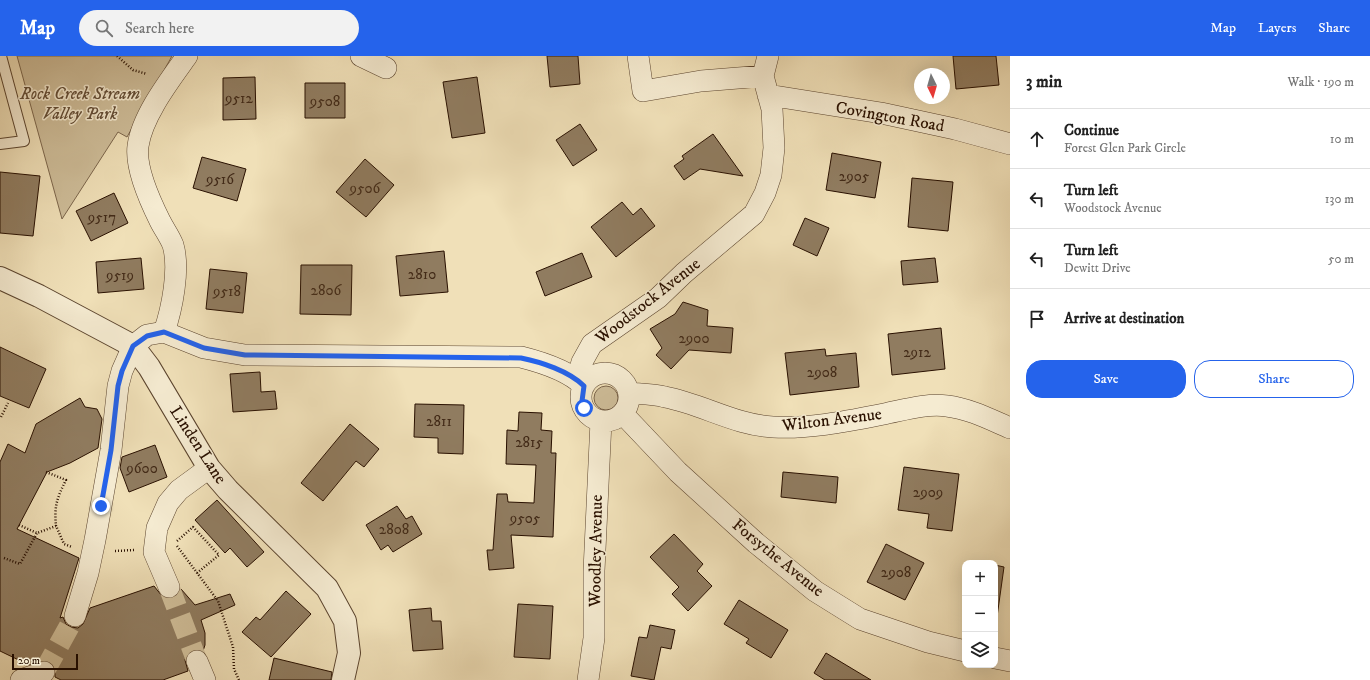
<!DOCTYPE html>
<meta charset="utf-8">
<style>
:root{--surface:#fff;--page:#f2f2f2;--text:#222;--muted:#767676;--line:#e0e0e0;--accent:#2563eb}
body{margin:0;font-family:"IM FELL DW Pica",serif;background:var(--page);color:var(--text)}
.controls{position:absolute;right:12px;bottom:12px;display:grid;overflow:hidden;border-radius:8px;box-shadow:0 4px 16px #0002}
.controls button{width:36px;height:36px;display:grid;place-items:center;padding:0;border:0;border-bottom:1px solid var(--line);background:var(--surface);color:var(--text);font:20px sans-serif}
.compass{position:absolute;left:914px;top:12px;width:36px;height:36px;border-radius:50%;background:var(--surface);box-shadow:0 4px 16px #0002;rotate:175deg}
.scale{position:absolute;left:12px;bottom:10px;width:66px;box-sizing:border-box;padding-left:4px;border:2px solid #291000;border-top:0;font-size:11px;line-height:14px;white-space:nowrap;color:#291000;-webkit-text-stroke:3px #f5ebd1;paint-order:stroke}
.stop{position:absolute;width:12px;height:12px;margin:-9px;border:3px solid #2563eb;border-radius:50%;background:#fff}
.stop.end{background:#2563eb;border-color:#fff;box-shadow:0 1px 4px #0008}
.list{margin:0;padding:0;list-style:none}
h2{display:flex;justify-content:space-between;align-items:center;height:52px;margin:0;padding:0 16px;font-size:17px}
h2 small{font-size:13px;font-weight:400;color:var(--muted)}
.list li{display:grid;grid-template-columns:26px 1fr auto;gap:12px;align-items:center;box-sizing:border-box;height:60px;padding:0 16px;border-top:1px solid var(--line)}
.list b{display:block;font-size:15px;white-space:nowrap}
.list p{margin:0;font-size:13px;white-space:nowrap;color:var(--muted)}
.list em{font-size:13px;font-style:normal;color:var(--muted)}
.actions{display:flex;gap:8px;padding:12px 16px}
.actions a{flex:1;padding:9px 0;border:1px solid var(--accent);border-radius:16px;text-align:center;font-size:14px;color:var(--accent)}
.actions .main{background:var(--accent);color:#fff}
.icon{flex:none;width:22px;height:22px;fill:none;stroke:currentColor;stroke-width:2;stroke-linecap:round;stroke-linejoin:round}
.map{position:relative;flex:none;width:1010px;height:624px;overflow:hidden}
header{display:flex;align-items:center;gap:24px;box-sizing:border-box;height:56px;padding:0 20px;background:var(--accent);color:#fff}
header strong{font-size:19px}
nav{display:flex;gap:22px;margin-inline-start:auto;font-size:14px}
.search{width:280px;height:36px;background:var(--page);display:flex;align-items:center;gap:10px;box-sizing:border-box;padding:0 14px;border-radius:22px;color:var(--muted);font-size:15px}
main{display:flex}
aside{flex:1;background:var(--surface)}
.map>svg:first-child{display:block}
.green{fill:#cebd99;stroke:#7c664c}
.building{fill:#907c60;stroke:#291000}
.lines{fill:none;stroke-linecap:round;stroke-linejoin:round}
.minor-tunnel{stroke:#d2c19c;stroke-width:21;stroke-dasharray:21 10;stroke-linecap:butt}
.service-casing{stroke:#5b442e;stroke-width:12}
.minor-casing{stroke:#5b442e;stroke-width:22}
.tertiary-casing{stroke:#5b442e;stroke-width:24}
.path{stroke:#291000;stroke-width:2.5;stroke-dasharray:1 2;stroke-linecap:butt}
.service{stroke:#f5ebd1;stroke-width:10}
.minor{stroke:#f5ebd1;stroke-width:21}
.tertiary{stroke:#f5ebd1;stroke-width:22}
.route{stroke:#2563eb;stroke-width:5}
.labels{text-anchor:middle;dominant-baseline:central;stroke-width:3;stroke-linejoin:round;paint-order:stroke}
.number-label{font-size:15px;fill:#432b18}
.park-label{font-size:17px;font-style:italic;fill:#634d36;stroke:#f5ebd1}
.street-label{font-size:17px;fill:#291000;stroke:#f5ebd1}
</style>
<header>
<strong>Map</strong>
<div class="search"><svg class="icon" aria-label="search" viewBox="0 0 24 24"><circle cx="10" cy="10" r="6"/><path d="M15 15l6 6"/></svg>Search here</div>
<nav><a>Map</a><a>Layers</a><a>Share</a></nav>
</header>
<main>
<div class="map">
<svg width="1010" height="624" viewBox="0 0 1010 624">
<rect width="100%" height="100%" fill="#f0e0b8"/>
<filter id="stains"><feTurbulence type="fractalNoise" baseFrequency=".005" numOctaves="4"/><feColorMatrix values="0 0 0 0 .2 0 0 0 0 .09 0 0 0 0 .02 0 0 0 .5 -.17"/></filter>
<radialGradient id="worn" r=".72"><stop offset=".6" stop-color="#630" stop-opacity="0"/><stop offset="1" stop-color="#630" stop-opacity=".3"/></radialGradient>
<!-- green -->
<path class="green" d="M17 0H172L127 81 118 76 62 163Z
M594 342a12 12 0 1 1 24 0a12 12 0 1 1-24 0Z"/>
<!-- building -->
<path class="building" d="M547 0H578L580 28 550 31Z
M953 0H996L999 29 956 33Z
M255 21 256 63 223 64V22Z
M477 21 485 77 452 82 443 26Z
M305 27H345V62H305Z
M580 68 597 94 573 110 556 84Z
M713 78 743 120 700 113 684 124 674 110 684 103 682 100Z
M832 97 881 106 875 142 826 134Z
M202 101 246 113 237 145 193 132Z
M365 103 394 129 366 161 336 136Z
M0 116 40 120 33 180 0 177Z
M912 122 953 126 948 175 908 171Z
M114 137 128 167 91 185 76 155Z
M622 146 633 159 641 152 655 170 616 201 591 171Z
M805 162 829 172 817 200 793 189Z
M444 195 448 236 400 240 396 200Z
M582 197 592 221 545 240 536 216Z
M141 202 144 233 98 237 96 206Z
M935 202 938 226 903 229 901 205Z
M301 209H352L351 259 300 258Z
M210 213 247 217 243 257 206 253Z
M683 246 708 254 707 270 733 272 731 297 689 294 671 313 656 299 662 292 650 273 675 258Z
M941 272 945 313 892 319 888 278Z
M0 291 46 313 29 352 0 340Z
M825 293 826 300 856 297 859 331 790 339 785 297Z
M260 316 261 336 275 335 277 353 233 356 230 318Z
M80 342 85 351 97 353 102 363 98 392 70 407 47 416 17 473 79 502 60 562 63 561 66 568 71 571 78 572 83 568 90 552 154 530 162 540 168 543 174 542 181 533 195 549 230 538 235 549 201 564 205 577V589L203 595 193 594 187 598 185 604 188 615 163 624H61L55 621V612L52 607 47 604 29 609 0 595V406L8 388 25 397 36 368Z
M415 348 464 349 463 398 438 397V382L414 381Z
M519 356 542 357 541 374 552 375 551 397H556L553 481 511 479 514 512 489 514 487 494H493L497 438H507L508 446 534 447 536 409 506 408 507 374 518 375Z
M350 368 379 393 364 411 356 405 323 445 301 427Z
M155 389 167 421 129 436 120 412 122 401Z
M904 411 959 418 952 475 927 472 929 458 898 454Z
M783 416 838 421 836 447 781 441Z
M217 444 264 496 247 511 230 492 225 497 195 464Z
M397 450 406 463 412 460 422 478 393 496 388 489 381 494 366 469Z
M674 478 703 508 697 515 712 530 688 555 672 538 679 531 650 501Z
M886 488 924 507 905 544 867 526Z
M995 509 1004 511 996 568H995Z
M286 535 311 558 271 601 242 576 256 561 260 564Z
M739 544 788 574 771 602 746 587 749 583 724 568Z
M518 548 553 550 550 603 514 601Z
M431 552 432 565H441L443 593 413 595 409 554Z
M650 569 675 574 671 593 661 591 654 624 631 620 639 581 647 582Z
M826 597 871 624H825L814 617Z
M274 602 332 616 331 624H269Z"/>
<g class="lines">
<!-- minor-tunnel -->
<path class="minor-tunnel" d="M169 531 197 605
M44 616 75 560"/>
<defs>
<path id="service" d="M0 88 24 85 1 0"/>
<path id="minor" d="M361 0 386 12
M638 0 643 35 701 25 763 20
M768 39 881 57 955 73 1010 88
M164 276C172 253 180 213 173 189 170 181 164 173 160 165 150 145 135 112 138 90 142 60 170 24 187 0
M581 341a24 24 0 1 1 48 0a24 24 0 1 1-48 0Z
M577 323 582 306 592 288 658 242 684 217 754 158 765 137 771 119 774 92 772 53 763 20 768 0
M629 337C641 338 654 338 665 341 702 348 735 369 773 371 810 373 848 365 884 358 904 354 927 347 947 350 970 353 989 363 1010 372
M623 358 678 416 756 487 815 535 860 563 928 586 965 595
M169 531 154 496 157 472 168 447 179 434 209 412
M75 560 88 517 95 484 111 394 118 330 122 315 133 290 147 279 164 276 204 292 245 299 521 301C541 306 569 315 584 330
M995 602 1010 605
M197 605 205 624
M21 624 44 616
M588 624 594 582V515L601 365"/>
<path id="tertiary" d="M0 222 39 240 133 290 149 311 209 412 228 434 327 532 345 565 349 597 343 624"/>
</defs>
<!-- service casing -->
<use href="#service" class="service-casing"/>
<!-- minor casing -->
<use href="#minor" class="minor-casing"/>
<!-- tertiary casing -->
<use href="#tertiary" class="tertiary-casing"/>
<!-- path -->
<path class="path" d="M117 0 133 14 147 18
M1 361 8 347
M46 416 66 424C57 442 54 450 56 470
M19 469 37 477 56 470 64 488 72 491
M177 485 193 471 219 499 197 517
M177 490 218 545 233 591 234 613 239 624
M115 495 134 494
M4 502 20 508 37 477"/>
<!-- service -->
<use href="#service" class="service"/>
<!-- minor -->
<use href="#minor" class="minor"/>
<!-- tertiary -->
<use href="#tertiary" class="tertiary"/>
</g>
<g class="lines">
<!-- route -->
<path class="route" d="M101 450 111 394 118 330 122 315 133 290 147 280 164 276 204 292 245 299 521 302C541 306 569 315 584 330L582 345 584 352"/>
</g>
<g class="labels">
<!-- number labels -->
<g class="number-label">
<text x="239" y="42">9512</text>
<text x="325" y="45">9508</text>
<text x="854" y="120">2905</text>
<text x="220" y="123">9516</text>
<text x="365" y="132">9506</text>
<text x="102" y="161">9517</text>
<text x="422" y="218">2810</text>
<text x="120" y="219">9519</text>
<text x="326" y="234">2806</text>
<text x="227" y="235">9518</text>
<text x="694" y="282">2900</text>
<text x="917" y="296">2912</text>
<text x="822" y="316">2908</text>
<text x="439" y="365">2811</text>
<text x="529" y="386">2815</text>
<text x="142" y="412">9600</text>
<text x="928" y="436">2909</text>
<text x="525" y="462">9505</text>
<text x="394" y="473">2808</text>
<text x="896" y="516">2908</text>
</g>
<!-- park labels -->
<g class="park-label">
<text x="80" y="38">Rock Creek Stream<tspan x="80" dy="20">Valley Park</tspan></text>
</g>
<!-- street labels -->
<g class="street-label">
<text transform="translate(890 61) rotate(10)">Covington Road</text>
<text transform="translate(648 245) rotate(-38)">Woodstock Avenue</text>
<text transform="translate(832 364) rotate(-7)">Wilton Avenue</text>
<text transform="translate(198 389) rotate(57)">Linden Lane</text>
<text transform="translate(596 495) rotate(-89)">Woodley Avenue</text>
<text transform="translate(778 502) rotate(39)">Forsythe Avenue</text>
</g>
</g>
<rect width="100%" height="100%" filter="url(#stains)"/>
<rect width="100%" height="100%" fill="url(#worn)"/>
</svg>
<div class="controls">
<button>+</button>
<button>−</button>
<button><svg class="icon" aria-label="layers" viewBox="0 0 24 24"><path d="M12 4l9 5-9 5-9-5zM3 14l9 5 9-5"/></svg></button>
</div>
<svg class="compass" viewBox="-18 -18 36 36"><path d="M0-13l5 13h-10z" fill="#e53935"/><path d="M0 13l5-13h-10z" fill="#767676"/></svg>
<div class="scale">20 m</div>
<div class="stop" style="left:584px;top:352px"></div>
<div class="stop end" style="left:101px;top:450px"></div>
</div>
<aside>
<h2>3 min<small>Walk · 190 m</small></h2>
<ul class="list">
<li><svg class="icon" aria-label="ahead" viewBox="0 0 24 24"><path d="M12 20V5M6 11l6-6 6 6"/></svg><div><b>Continue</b><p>Forest Glen Park Circle</p></div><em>10 m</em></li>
<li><svg class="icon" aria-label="left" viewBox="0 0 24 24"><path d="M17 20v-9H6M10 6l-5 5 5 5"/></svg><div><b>Turn left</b><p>Woodstock Avenue</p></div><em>130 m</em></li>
<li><svg class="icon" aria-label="left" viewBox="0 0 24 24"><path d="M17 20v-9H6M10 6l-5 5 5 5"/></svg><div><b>Turn left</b><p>Dewitt Drive</p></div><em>50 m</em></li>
<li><svg class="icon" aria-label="arrive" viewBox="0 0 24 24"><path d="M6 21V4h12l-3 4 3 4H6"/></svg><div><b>Arrive at destination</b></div></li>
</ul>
<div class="actions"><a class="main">Save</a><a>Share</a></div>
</aside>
</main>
